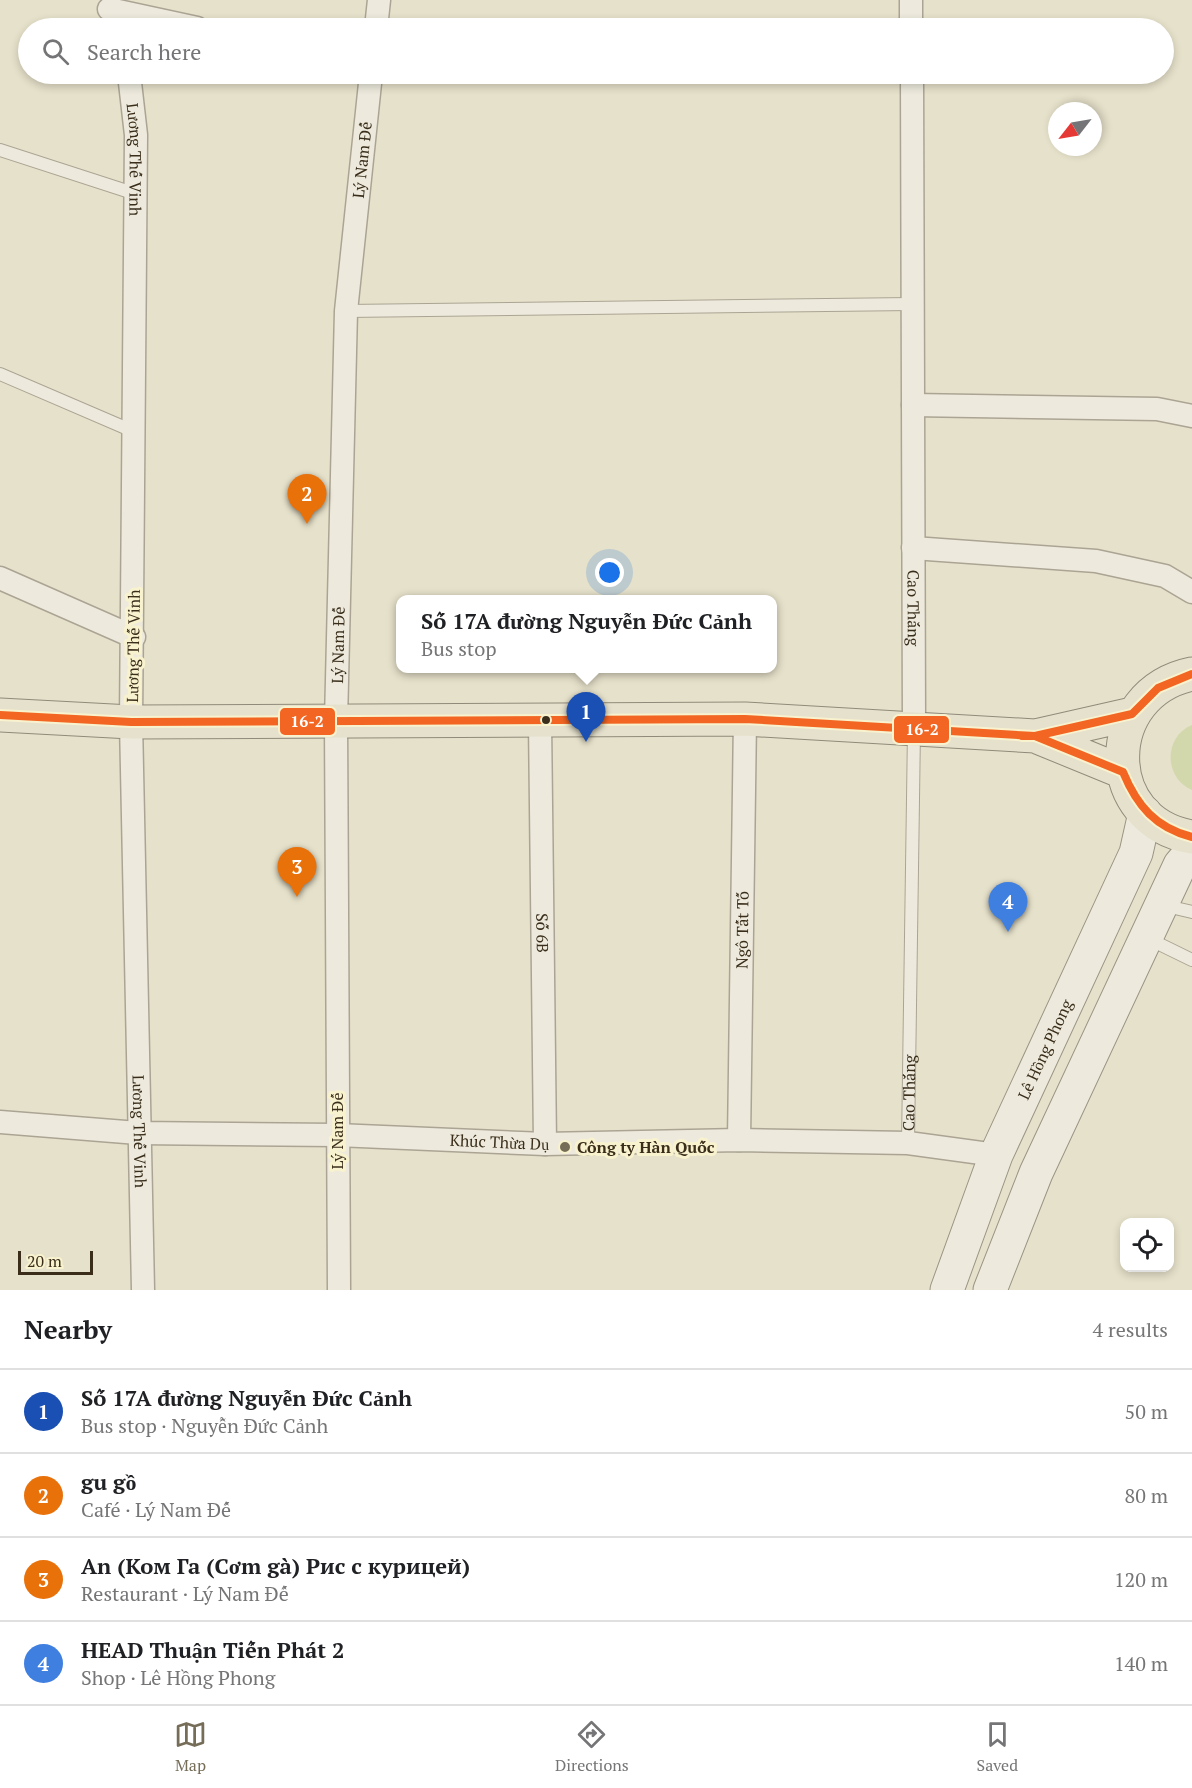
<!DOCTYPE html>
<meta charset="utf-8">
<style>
:root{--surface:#fff;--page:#f6f6f6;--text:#202124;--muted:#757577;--line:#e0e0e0;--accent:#766d58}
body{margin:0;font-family:"PT Serif",serif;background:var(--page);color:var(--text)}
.controls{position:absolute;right:18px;bottom:18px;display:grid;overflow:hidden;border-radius:12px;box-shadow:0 3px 9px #0003}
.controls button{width:54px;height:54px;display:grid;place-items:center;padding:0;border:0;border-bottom:2px solid var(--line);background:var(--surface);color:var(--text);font:30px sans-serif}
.compass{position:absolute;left:1048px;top:102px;width:54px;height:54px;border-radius:50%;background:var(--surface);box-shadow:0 3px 9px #0003;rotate:239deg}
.scale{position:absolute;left:18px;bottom:15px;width:75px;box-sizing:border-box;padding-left:6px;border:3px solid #3a2e1b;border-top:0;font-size:16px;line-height:21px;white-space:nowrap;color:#3a2e1b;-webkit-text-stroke:4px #f9f2ce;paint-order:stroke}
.you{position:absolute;left:610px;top:573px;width:21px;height:21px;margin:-15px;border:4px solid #fff;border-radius:50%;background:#1a73e8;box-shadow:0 0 0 9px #1a73e833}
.badge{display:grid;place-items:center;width:39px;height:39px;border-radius:50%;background:var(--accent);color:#fff;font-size:20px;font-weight:700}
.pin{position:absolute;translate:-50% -50px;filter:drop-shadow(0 2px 3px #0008)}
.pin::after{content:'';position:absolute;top:32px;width:21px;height:18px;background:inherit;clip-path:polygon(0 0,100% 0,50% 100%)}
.popup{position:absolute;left:396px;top:595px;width:381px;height:78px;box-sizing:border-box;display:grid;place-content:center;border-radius:12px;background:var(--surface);filter:drop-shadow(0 2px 4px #0005);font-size:20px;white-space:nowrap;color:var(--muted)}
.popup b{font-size:22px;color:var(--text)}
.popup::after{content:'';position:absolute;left:50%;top:100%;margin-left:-12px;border:12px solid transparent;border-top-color:var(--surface)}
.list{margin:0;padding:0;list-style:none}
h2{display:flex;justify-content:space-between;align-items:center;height:78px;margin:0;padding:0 24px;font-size:26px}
h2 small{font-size:20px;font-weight:400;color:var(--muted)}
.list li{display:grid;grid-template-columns:39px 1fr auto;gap:18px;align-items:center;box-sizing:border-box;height:84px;padding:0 24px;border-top:2px solid var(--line)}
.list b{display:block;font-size:22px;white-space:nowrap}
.list p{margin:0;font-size:20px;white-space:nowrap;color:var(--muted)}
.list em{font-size:20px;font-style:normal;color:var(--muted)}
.icon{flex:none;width:33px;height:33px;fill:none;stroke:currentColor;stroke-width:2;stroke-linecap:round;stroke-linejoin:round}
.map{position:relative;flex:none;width:1192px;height:1290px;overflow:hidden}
.search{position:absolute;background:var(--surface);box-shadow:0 3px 9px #0003;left:18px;right:18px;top:18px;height:66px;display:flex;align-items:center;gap:15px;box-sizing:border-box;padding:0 21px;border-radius:33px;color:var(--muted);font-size:22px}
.sheet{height:414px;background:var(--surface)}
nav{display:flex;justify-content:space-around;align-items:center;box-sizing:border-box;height:84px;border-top:2px solid var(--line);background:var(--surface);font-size:16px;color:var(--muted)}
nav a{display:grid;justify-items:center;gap:3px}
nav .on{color:var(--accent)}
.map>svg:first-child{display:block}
.green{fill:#d2d8ab}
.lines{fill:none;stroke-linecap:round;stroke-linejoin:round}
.lane-casing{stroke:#aba494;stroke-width:14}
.street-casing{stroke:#aba494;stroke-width:25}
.secondary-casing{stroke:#9a9484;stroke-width:35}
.primary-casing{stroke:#908a7a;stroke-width:35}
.lane{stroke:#edeadd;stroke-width:12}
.street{stroke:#edeadd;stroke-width:22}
.secondary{stroke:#edeadd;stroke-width:33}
.primary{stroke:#e5e1cd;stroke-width:33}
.bus-1-casing{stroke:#f9f2ce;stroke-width:12}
.bus-1{stroke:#f26522;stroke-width:8}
.bus-dot{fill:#3a2e1b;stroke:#f9f2ce;stroke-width:2}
.poi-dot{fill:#766d58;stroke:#f9f2ce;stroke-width:2}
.labels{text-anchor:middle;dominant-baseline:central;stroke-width:6;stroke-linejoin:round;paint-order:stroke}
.street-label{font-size:16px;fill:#3a2e1b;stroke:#f9f2ce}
.poi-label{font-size:16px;font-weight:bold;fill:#3a2e1b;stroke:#f9f2ce;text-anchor:start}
.line-badge{stroke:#f9f2ce;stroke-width:2}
.badge-label{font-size:16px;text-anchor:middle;font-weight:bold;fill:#fff}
</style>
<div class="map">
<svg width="1192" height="1290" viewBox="0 0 1192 1290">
<rect width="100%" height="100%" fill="#e6e1ca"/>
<!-- green -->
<path class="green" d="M1192 725V790C1164 778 1163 737 1192 725Z"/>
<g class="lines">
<defs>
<g id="lane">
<path d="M0 150 136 194"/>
<path d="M346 311 912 304"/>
<path d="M0 374 135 432"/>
<path d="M1162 905 1192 912"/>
<path d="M1147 938 1192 960"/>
<path id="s1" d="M908 1143 914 730"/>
</g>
<g id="street">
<path d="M911 0V28"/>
<path d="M109 9 197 28"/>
<path d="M376 28 379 0"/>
<path id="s2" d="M129 74 136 135 131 722 143 1290"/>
<path id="s3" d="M912 74 914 728"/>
<path d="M913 405 1157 409 1192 416"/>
<path d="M913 548 1096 561 1165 576 1192 592"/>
<path d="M0 578 134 637"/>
<path id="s4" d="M540 721 545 1144"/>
<path id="s5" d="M0 1122 138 1133 337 1135 545 1144 739 1140 908 1143 996 1155"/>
<path id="s6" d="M739 1140 745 719"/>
<path id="s7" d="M339 1290 336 721 346 311 371 74"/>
</g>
<g id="secondary">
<path id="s8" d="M947 1290 996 1155 1136 853 1145 813"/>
<path d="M990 1290 1036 1173 1180 865 1192 851"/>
</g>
<path id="primary" d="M1192 674C1100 693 1099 822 1192 837
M0 715 131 722 745 719 1035 736 1132 714
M1035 736 1123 772"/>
</defs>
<!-- lane casing -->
<use href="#lane" class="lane-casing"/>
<!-- street casing -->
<use href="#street" class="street-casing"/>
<!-- secondary casing -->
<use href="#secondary" class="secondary-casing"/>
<!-- primary casing -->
<use href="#primary" class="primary-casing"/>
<!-- lane -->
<use href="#lane" class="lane"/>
<!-- street -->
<use href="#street" class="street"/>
<!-- secondary -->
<use href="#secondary" class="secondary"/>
<!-- primary -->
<use href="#primary" class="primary"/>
<defs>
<path id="bus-1" d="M0 715 131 722 745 719 1035 736 1123 772C1137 806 1156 828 1192 837
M1022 736H1035L1132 714 1158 688 1192 674"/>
</defs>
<!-- bus-1 casing -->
<use href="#bus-1" class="bus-1-casing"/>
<!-- bus-1 -->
<use href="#bus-1" class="bus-1"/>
</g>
<!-- markers -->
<circle class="bus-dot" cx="546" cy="720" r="5"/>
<circle class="poi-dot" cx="565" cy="1147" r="6"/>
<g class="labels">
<!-- street labels -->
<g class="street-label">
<text stroke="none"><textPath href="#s2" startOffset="86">Lương Thế Vinh</textPath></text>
<text stroke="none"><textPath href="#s7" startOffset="1131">Lý Nam Đế</textPath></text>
<text stroke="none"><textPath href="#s3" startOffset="534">Cao Thắng</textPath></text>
<text stroke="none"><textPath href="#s7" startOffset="645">Lý Nam Đế</textPath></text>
<text transform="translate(133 646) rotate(-89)">Lương Thế Vinh</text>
<text stroke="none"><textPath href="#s6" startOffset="210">Ngô Tất Tố</textPath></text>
<text stroke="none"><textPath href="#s4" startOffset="212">Số 6B</textPath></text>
<text stroke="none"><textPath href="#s8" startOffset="260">Lê Hồng Phong</textPath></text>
<text stroke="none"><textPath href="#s1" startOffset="50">Cao Thắng</textPath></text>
<text transform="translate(337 1131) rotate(-90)">Lý Nam Đế</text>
<text stroke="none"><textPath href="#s2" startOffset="1058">Lương Thế Vinh</textPath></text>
<text stroke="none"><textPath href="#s5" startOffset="500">Khúc Thừa Dụ</textPath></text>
</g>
<!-- poi labels -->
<g class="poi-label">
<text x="577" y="1147">Công ty Hàn Quốc</text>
</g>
</g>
<g class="line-badge">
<rect x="279" y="707" width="57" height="29" rx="6" fill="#f26522"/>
<rect x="893" y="715" width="57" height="29" rx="6" fill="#f26522"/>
</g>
<g class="badge-label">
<text x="307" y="727">16-2</text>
<text x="922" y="735">16-2</text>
</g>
</svg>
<div class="controls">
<button><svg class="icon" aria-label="locate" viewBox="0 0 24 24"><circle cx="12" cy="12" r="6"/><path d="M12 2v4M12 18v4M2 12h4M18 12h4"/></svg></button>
</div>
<svg class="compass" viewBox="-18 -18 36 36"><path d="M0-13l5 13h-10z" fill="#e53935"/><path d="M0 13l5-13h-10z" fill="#757577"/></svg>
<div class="scale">20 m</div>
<div class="you"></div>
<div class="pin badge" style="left:586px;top:742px;background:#1a4fb4">1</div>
<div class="popup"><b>Số 17A đường Nguyễn Đức Cảnh</b>Bus stop</div>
<div class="pin badge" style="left:307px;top:524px;background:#e8710a">2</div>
<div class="pin badge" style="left:297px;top:897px;background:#e8710a">3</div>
<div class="pin badge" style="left:1008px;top:932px;background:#3f7fe0">4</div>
<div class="search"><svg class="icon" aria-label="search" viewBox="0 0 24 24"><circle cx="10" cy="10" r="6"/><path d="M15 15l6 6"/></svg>Search here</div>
</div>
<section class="sheet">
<h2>Nearby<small>4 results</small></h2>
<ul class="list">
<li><span class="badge" style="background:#1a4fb4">1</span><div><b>Số 17A đường Nguyễn Đức Cảnh</b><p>Bus stop · Nguyễn Đức Cảnh</p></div><em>50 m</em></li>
<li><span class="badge" style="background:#e8710a">2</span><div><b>gu gồ</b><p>Café · Lý Nam Đế</p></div><em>80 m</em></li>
<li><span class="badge" style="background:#e8710a">3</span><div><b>An (Ком Га (Cơm gà) Рис с курицей)</b><p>Restaurant · Lý Nam Đế</p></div><em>120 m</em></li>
<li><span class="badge" style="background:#3f7fe0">4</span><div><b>HEAD Thuận Tiến Phát 2</b><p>Shop · Lê Hồng Phong</p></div><em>140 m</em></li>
</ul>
</section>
<nav>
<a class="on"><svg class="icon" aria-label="map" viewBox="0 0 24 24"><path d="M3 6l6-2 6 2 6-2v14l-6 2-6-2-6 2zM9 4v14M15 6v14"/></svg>Map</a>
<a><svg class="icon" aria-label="directions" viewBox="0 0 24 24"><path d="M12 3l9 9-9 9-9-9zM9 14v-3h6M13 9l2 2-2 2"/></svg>Directions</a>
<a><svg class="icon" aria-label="saved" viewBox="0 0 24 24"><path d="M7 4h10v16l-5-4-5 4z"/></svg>Saved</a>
</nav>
